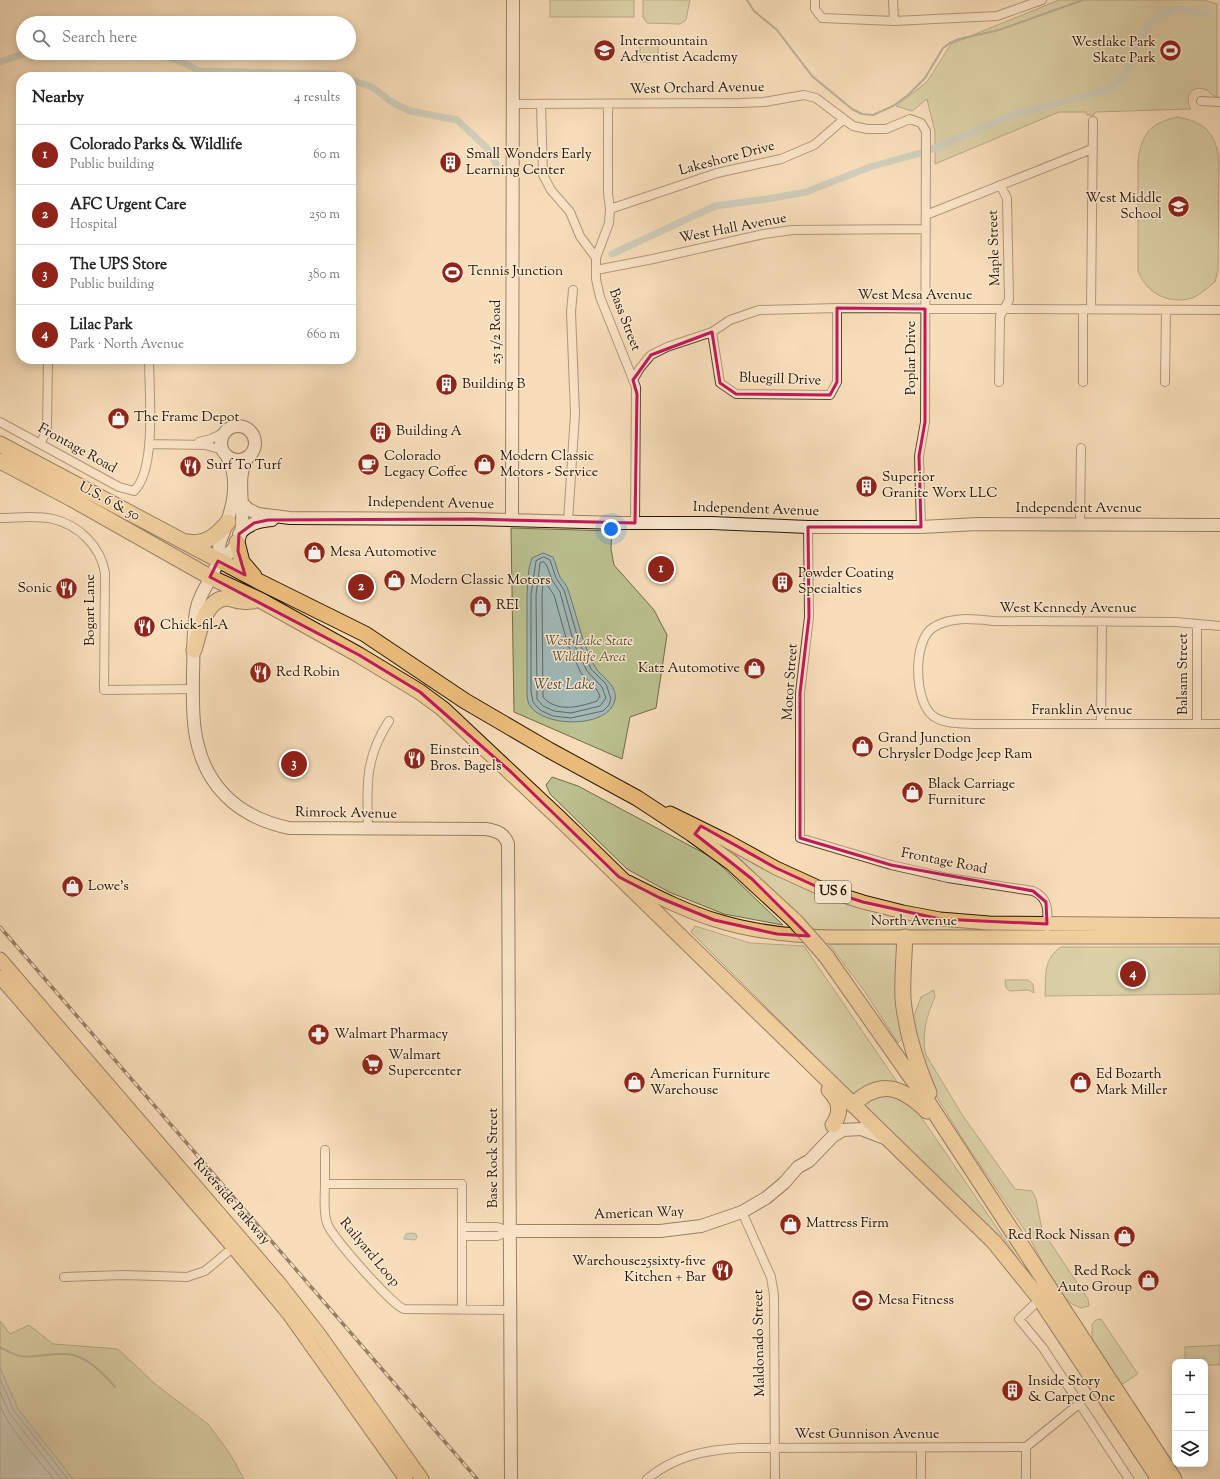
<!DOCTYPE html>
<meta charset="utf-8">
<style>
:root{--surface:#fff;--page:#f6f6f6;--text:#222;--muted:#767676;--line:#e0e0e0;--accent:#8f2418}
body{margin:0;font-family:"Sorts Mill Goudy",serif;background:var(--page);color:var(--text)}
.controls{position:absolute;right:12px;bottom:12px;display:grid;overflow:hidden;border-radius:8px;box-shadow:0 2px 10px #0003}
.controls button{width:36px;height:36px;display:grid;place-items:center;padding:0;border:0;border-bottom:1px solid var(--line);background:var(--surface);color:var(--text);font:20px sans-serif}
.you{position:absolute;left:611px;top:529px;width:14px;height:14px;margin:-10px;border:3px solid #fff;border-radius:50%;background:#1a73e8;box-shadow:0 0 0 6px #1a73e833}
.badge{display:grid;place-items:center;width:26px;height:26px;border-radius:50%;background:var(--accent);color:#fff;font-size:13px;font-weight:700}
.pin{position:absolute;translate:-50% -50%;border:2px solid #fff;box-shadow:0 1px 4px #0006}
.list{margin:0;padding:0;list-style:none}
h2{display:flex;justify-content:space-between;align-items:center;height:52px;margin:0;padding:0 16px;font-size:17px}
h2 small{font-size:13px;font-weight:400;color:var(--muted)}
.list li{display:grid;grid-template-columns:26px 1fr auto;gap:12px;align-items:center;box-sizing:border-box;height:60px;padding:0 16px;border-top:1px solid var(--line)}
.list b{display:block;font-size:15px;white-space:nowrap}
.list p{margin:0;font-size:13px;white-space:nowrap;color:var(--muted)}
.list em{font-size:13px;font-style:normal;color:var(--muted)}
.icon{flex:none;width:22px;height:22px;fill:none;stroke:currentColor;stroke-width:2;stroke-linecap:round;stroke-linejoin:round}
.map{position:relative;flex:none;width:1220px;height:1479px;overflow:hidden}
.search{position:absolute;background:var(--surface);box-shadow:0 2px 10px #0003;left:16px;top:16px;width:340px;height:44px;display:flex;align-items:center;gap:10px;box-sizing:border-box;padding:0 14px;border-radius:22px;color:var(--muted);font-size:15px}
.panel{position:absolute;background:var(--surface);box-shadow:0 2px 10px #0003;left:16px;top:72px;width:340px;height:292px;border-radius:16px}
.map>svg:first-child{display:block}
.green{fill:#bbc190;stroke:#706a48}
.water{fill:#a1bab9;stroke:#6f776f}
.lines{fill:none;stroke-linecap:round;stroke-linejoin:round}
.shore{stroke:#63665c;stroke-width:1}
.stream{stroke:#6f776f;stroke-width:2}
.canal{stroke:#a1bab9;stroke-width:7}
.street-casing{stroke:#5a462e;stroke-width:10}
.secondary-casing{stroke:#251300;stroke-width:14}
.primary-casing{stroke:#251300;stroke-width:15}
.highway-casing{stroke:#251300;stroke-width:17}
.street{stroke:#fae9d2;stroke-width:8}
.secondary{stroke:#fae9d2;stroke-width:12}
.primary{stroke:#ecbe7c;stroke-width:13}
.highway{stroke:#ecbe7c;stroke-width:15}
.rail-casing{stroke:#251300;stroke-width:3.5}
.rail{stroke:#fae9d2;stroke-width:2;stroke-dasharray:6;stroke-linecap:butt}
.highway-bridge-casing{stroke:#251300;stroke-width:17;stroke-linecap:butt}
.highway-bridge{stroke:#ecbe7c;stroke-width:15}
.marked{fill:none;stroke:#c2185b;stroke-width:3;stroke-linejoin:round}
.labels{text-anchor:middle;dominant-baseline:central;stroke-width:3;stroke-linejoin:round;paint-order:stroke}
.shield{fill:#fae9d2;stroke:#65533f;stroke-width:1}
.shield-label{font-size:13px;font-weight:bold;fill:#251300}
.poi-label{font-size:14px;fill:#251300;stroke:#fae9d2;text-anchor:start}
.street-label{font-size:14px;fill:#251300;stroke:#fae9d2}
.park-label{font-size:14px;font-style:italic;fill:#5a5032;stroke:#fae9d2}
.water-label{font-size:15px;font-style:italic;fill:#504d41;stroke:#fae9d2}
</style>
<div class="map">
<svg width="1220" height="1479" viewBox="0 0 1220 1479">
<rect width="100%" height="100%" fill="#f7ddb9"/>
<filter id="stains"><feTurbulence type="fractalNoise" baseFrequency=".005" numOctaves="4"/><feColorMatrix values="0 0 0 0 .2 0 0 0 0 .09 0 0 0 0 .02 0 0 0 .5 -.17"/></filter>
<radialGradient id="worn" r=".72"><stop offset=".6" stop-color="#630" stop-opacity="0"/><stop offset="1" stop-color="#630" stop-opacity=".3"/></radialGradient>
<!-- green -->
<path class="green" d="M550 0H634V17H550Z
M643 0H690L686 20 680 24 647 23 643 17Z
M1059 0H1204L1217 4V97C1211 96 1209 90 1204 89 1190 85 1184 99 1191 109L1095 112 1094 115H1087L1086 112H1059L935 164V132L927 99 912 111 896 106 927 82 951 44Z
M640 40H658V62H640Z
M1177 117C1204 122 1214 131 1219 158L1218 270 1215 282C1208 287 1200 295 1192 298 1169 305 1146 293 1138 271V160C1142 133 1151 123 1177 117Z
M511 528 612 531 611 549 614 565 654 610 667 635 656 708 630 717 622 759 514 712Z
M552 777 578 786 713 858 783 925 724 914 669 892 627 869 550 794 546 785Z
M731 850 851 904 1012 929C946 929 880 931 814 930Z
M695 926 750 943 804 946 1019 1260 691 932Z
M829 944H898L904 1037 898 1043 865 992Z
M1061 947H1220V994L1045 996C1046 976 1043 959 1061 947Z
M1005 980H1028L1033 984 1034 993 1029 990 1010 991 1006 988Z
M934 990 935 997C927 1015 921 1035 926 1055L963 1116 1015 1189 1032 1191 1036 1199 1042 1230 1088 1299 1089 1306 1081 1308 1072 1304 1062 1295 1049 1275 1028 1235 966 1144 930 1086 912 1021 921 997Z
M1101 1319 1138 1374 1121 1385 1094 1344 1092 1337V1324L1096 1320Z
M0 1321 10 1334 29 1325 53 1344 118 1349 155 1384 209 1425 230 1454 244 1479H73L18 1409 0 1368Z
M1220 1345V1365H1205V1362H1185V1347Z"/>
<!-- water -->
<path class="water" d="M543 553 553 557C556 563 557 571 560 577 563 582 567 585 568 590 577 615 581 641 594 665 600 677 618 684 615 700 609 729 541 728 529 704 527 700 527 695 527 692V594L529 568 532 558Z
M411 1233 416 1234 417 1238 415 1240 404 1239 406 1234Z
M0 1368 18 1409 73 1479H0Z"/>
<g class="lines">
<!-- shore -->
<path class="shore" d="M544 557 550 560 556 578 564 590 579 642 591 669 606 684 611 699 609 705 603 711 571 718 553 716 540 710 533 702 531 691V595L536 561Z
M544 562 547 566 552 580 560 592 574 644 587 671 602 687 606 698 600 706 571 713 554 711 543 706 537 699 536 595 540 563Z
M545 582 554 595 568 645 581 673 597 690 600 696 597 701C579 707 557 713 543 697L542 595 543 584Z
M0 1379 14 1411 68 1479
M0 1392 10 1414 61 1479
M0 1406C12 1433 35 1456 54 1479"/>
<!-- stream -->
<path class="stream" d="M747 0 754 11 777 30 812 76 852 109 862 114 873 115 893 106 908 95 925 78 943 48 950 43 959 39 999 30 1083 0
M0 1347C7 1351 13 1354 20 1356 35 1359 56 1351 73 1355 89 1359 105 1375 115 1387"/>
<!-- canal -->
<path class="canal" d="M155 53 178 60 199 71 333 74 342 77
M0 62 26 53
M351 80 372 87 393 103 410 111 457 120 486 147 496 164
M612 254 715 206 767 199 806 192 870 167 928 151 1013 115 1110 89 1123 77 1130 65 1145 29 1151 22 1164 13 1179 9 1209 14"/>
<defs>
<path id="street" d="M815 0V9L822 18 894 21 997 16 1042 0
M893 0 894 21
M1201 101 1220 102
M513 104 739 103 764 102 804 95 816 98 853 126 867 129H886L910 119 921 123 926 131 925 422 919 456 921 527
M541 104 543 175 551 190 570 212 580 236 596 258
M608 104V193L610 209 609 223 596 258V279L600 297 636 387 635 523
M610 209 717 173 781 159 814 145 843 120
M926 215 1092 149
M596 270 653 259 764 234 792 230 926 229
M1091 309 1093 121
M712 332 720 383 736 394 830 395 837 382V308
M633 380 640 368 651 355 667 347 712 332 730 320 759 310 837 308 1220 310
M999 382 1000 316 1009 300 1007 198 1000 185
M1083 382V309
M1165 382 1166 310
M0 422 119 487 134 491C157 470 149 390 149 359
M199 442 211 439 225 432
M40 444 47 430 48 359
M149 444 205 445 223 450
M0 518C17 518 36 515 53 519 79 525 101 547 105 573L104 690 193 689
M568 521 575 414 571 312 573 290
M1080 524 1081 448
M808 527 809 617 800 693V838L891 865 948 878 1033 891C1049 898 1048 911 1047 927
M1220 626 1176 622 994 621C974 619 952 616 934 627 912 639 914 702 933 716 945 725 964 723 978 724H1220
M1101 724 1102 622
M1197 724V624
M368 830C367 787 364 759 389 721
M325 1150V1184
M742 1212 771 1277 774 1295 775 1479
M463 1227H497L509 1231 497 1236H463
M64 1277 124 1275 187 1277 205 1271 236 1245
M1040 1299 1019 1319 1043 1348 1129 1479
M462 1310V1184H325C325 1196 323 1211 327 1223 330 1235 393 1306 404 1309L510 1310
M1026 1447V1479
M921 1448V1479
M647 1479C675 1456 705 1450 740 1448L1026 1447 1080 1403"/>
<path id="secondary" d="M221 443a17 17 0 1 1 34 0a17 17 0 1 1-34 0Z
M226 455C243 481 230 516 220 542 218 548 220 554 218 560 214 577 201 590 197 607 192 628 194 652 193 673 193 692 192 712 195 731 203 785 237 817 289 828L486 829C497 831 504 833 508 844L511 1479
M242 503 248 509 258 514 290 518 472 519 621 523H712L808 527H921L978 524 1220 525
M512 520 513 0
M239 534C249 524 258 521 272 520
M218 561C223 557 229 554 233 549 254 525 230 479 249 456
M509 1231H660L701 1226 742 1212 766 1198 784 1183 798 1167 809 1161 833 1136 843 1130 861 1129 887 1139"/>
<path id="primary" d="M670 813 727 841 776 868 822 889 863 902 903 912 940 919 989 923 1220 925
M628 882C656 896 685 911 715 920 753 932 791 936 830 937H1220
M0 959 280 1284 319 1334 422 1479
M0 977 233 1247 288 1313 406 1479"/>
<path id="highway" d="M0 444 256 580 365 634 465 701 549 750 637 798 692 834 732 863 795 921
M0 461 72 499 210 577 260 600 359 655 420 692 443 709 559 818 994 1242 1040 1299 1159 1479
M186 542C206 545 216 536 228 522
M237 542 242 562 254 576
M194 650C199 634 204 600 226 598 231 598 236 601 241 601 245 602 249 601 253 601
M905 937C904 958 902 979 903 999 906 1031 916 1063 929 1093
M826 956 918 1087 1174 1479
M829 1090C840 1101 842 1112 833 1125
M853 1105C880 1078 902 1087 927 1111"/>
</defs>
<!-- street casing -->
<use href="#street" class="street-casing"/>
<!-- secondary casing -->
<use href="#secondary" class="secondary-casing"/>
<!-- primary casing -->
<use href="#primary" class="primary-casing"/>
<!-- highway casing -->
<use href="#highway" class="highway-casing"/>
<!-- street -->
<use href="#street" class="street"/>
<!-- secondary -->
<use href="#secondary" class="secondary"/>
<!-- primary -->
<use href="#primary" class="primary"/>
<!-- highway -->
<use href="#highway" class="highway"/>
<defs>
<path id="rail" d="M0 927 477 1479"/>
</defs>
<!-- rail casing -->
<use href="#rail" class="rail-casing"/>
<!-- rail -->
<use href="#rail" class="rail"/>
<defs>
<path id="highway-bridge" d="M795 921 826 956"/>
</defs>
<!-- highway-bridge casing -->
<use href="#highway-bridge" class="highway-bridge-casing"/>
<!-- highway-bridge -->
<use href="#highway-bridge" class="highway-bridge"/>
</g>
<!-- marked area -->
<path d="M0 0H1220V1479H0ZM837 308 925 309V422L919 456 921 527H808L809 617 800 693V838L891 865 1033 891 1046 902 1047 924 940 919 863 902 822 889 776 868 701 826 695 834 752 879 809 936 777 934 714 920 660 898 619 877 511 772 420 692 359 655 210 577 218 561 245 575 238 551 239 534 254 523 268 520 472 519 635 523 637 394 633 380 651 355 712 332 720 383 736 394 830 395 837 382Z" fill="#f7ddb9" fill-opacity=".55" fill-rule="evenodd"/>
<path class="marked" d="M837 308 925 309V422L919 456 921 527H808L809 617 800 693V838L891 865 1033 891 1046 902 1047 924 940 919 863 902 822 889 776 868 701 826 695 834 752 879 809 936 777 934 714 920 660 898 619 877 511 772 420 692 359 655 210 577 218 561 245 575 238 551 239 534 254 523 268 520 472 519 635 523 637 394 633 380 651 355 712 332 720 383 736 394 830 395 837 382Z"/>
<!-- icons -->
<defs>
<symbol id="school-disc" viewBox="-11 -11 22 22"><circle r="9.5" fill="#8f2418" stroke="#fae9d2"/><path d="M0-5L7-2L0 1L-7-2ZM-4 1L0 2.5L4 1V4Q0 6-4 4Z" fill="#fff"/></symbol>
<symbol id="stadium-disc" viewBox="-11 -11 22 22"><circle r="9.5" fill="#8f2418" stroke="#fae9d2"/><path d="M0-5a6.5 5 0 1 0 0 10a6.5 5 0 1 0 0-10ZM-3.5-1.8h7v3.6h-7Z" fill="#fff"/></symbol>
<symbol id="building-disc" viewBox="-11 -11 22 22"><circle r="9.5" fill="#8f2418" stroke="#fae9d2"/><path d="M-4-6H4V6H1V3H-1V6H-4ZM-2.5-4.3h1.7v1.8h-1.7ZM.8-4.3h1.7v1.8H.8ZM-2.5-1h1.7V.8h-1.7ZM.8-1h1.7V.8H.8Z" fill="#fff"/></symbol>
<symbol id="shop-disc" viewBox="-11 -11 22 22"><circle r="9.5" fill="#8f2418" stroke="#fae9d2"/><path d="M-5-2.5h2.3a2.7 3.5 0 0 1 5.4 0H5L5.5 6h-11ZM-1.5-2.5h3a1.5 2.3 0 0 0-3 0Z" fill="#fff"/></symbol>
<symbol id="cafe-disc" viewBox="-11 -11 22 22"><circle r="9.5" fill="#8f2418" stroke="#fae9d2"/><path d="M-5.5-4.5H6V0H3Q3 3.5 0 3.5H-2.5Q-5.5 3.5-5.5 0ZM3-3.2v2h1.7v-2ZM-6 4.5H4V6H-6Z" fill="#fff"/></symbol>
<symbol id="restaurant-disc" viewBox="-11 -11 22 22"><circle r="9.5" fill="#8f2418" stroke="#fae9d2"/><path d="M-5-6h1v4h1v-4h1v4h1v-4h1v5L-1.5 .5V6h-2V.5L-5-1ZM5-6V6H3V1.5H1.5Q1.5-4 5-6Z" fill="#fff"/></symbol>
<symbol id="pharmacy-disc" viewBox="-11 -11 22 22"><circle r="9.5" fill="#8f2418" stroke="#fae9d2"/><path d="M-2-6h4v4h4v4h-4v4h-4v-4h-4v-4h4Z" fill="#fff"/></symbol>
<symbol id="supermarket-disc" viewBox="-11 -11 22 22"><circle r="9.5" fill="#8f2418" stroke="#fae9d2"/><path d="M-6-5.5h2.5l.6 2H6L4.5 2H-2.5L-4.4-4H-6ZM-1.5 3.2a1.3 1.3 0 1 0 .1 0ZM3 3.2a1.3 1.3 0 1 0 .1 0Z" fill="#fff"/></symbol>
</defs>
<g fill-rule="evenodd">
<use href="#school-disc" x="592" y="38" width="25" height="25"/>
<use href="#stadium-disc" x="1158" y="38" width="25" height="25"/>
<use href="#building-disc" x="438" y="150" width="25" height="25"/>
<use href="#school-disc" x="1166" y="194" width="25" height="25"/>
<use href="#stadium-disc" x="440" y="260" width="25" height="25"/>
<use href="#building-disc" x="434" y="372" width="25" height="25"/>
<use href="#shop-disc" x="106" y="406" width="25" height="25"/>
<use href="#building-disc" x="368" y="420" width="25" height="25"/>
<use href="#cafe-disc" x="356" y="452" width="25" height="25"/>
<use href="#shop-disc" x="472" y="452" width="25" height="25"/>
<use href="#restaurant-disc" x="178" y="454" width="25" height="25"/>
<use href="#building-disc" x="854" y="474" width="25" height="25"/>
<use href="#shop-disc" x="302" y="540" width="25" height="25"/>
<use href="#shop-disc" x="382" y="568" width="25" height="25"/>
<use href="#building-disc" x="770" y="570" width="25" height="25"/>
<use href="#restaurant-disc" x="54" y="576" width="25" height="25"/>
<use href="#shop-disc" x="468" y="594" width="25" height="25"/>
<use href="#restaurant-disc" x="132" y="614" width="25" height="25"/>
<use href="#shop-disc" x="742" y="656" width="25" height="25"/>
<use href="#restaurant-disc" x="248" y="660" width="25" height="25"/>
<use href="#shop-disc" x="850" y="734" width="25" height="25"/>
<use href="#restaurant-disc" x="402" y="746" width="25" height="25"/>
<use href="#shop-disc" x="900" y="780" width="25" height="25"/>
<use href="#shop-disc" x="60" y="874" width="25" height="25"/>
<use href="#pharmacy-disc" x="306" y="1022" width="25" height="25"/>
<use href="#supermarket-disc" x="360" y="1052" width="25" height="25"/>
<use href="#shop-disc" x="622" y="1070" width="25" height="25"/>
<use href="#shop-disc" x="1068" y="1070" width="25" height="25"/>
<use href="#shop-disc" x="778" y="1212" width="25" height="25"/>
<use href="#shop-disc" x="1112" y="1224" width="25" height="25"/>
<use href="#restaurant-disc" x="710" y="1258" width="25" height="25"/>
<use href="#shop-disc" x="1136" y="1268" width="25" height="25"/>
<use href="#stadium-disc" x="850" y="1288" width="25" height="25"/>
<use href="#building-disc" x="1000" y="1378" width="25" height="25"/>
</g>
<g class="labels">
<!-- shield labels -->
<rect class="shield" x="815" y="881" width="36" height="22" rx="3"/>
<g class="shield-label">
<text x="833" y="892">US 6</text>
</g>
<!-- poi labels -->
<g class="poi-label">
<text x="620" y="42">Intermountain<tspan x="620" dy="16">Adventist Academy</tspan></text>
<text x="1156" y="43" text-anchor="end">Westlake Park<tspan x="1156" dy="16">Skate Park</tspan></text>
<text x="466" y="155">Small Wonders Early<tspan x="466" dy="16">Learning Center</tspan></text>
<text x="1162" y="199" text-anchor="end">West Middle<tspan x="1162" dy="16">School</tspan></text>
<text x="468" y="272">Tennis Junction</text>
<text x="462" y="385">Building B</text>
<text x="134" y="418">The Frame Depot</text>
<text x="396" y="432">Building A</text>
<text x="384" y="457">Colorado<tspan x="384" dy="16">Legacy Coffee</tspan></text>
<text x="500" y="457">Modern Classic<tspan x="500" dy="16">Motors - Service</tspan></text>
<text x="206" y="466">Surf To Turf</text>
<text x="882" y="478">Superior<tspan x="882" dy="16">Granite Worx LLC</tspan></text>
<text x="330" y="553">Mesa Automotive</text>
<text x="798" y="574">Powder Coating<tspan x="798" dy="16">Specialties</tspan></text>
<text x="410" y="581">Modern Classic Motors</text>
<text x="52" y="589" text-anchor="end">Sonic</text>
<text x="496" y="606">REI</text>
<text x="160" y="626">Chick-fil-A</text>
<text x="740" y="669" text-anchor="end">Katz Automotive</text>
<text x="276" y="673">Red Robin</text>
<text x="878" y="739">Grand Junction<tspan x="878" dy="16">Chrysler Dodge Jeep Ram</tspan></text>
<text x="430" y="751">Einstein<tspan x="430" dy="16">Bros. Bagels</tspan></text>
<text x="928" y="785">Black Carriage<tspan x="928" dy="16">Furniture</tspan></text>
<text x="88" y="887">Lowe's</text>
<text x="334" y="1035">Walmart Pharmacy</text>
<text x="388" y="1056">Walmart<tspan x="388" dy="16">Supercenter</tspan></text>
<text x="650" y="1075">American Furniture<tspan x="650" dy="16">Warehouse</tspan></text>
<text x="1096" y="1075">Ed Bozarth<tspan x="1096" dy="16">Mark Miller</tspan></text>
<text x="806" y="1224">Mattress Firm</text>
<text x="1110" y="1236" text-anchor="end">Red Rock Nissan</text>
<text x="706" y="1262" text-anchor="end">Warehouse25sixty-five<tspan x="706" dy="16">Kitchen + Bar</tspan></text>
<text x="1132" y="1272" text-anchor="end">Red Rock<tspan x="1132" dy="16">Auto Group</tspan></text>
<text x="878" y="1301">Mesa Fitness</text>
<text x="1028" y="1382">Inside Story<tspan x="1028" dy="16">&amp; Carpet One</tspan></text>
</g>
<!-- street labels -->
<g class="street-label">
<text transform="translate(697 89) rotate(-1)">West Orchard Avenue</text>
<text transform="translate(727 159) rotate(-15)">Lakeshore Drive</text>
<text transform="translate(733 229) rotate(-11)">West Hall Avenue</text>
<text transform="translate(995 248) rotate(-92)">Maple Street</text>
<text x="915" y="296">West Mesa Avenue</text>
<text transform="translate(624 320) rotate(69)">Bass Street</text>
<text transform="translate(497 332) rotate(-90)">25 1/2 Road</text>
<text transform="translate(912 358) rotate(-90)">Poplar Drive</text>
<text transform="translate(780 380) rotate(2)">Bluegill Drive</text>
<text transform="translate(77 449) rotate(29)">Frontage Road</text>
<text transform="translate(109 502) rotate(28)">U.S. 6 &amp; 50</text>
<text transform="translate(431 504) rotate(1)">Independent Avenue</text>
<text x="1079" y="509">Independent Avenue</text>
<text transform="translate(756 510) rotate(2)">Independent Avenue</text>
<text x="1068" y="609">West Kennedy Avenue</text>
<text transform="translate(91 610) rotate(-90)">Bogart Lane</text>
<text transform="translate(1184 674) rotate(-90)">Balsam Street</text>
<text transform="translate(791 682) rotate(-86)">Motor Street</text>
<text x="1082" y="711">Franklin Avenue</text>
<text transform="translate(346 814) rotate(1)">Rimrock Avenue</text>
<text transform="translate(944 862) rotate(11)">Frontage Road</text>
<text x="914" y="922">North Avenue</text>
<text transform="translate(494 1158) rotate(-90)">Base Rock Street</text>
<text transform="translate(231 1202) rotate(49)">Riverside Parkway</text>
<text transform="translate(639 1214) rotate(-2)">American Way</text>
<text transform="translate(369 1253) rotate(50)">Railyard Loop</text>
<text transform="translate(760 1343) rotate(-91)">Maldonado Street</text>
<text x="867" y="1435">West Gunnison Avenue</text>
</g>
<!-- park labels -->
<g class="park-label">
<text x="589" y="642">West Lake State<tspan x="589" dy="16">Wildlife Area</tspan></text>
</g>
<!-- water labels -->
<g class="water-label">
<text x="564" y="685">West Lake</text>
</g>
</g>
<rect width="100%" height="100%" filter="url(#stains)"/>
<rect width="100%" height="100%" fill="url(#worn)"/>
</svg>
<div class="controls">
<button>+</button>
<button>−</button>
<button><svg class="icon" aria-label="layers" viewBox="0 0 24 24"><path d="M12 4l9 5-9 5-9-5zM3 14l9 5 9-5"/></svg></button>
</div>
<div class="you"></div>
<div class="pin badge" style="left:661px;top:569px">1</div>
<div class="pin badge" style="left:361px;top:587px">2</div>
<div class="pin badge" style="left:294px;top:764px">3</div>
<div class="pin badge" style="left:1133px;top:974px">4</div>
<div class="search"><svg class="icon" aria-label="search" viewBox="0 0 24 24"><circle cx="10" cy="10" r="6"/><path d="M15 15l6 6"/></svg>Search here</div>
<section class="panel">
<h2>Nearby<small>4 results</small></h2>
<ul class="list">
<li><span class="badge">1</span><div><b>Colorado Parks &amp; Wildlife</b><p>Public building</p></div><em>60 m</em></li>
<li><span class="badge">2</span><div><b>AFC Urgent Care</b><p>Hospital</p></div><em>250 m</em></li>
<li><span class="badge">3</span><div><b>The UPS Store</b><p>Public building</p></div><em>380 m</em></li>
<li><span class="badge">4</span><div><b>Lilac Park</b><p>Park · North Avenue</p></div><em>660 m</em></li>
</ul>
</section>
</div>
